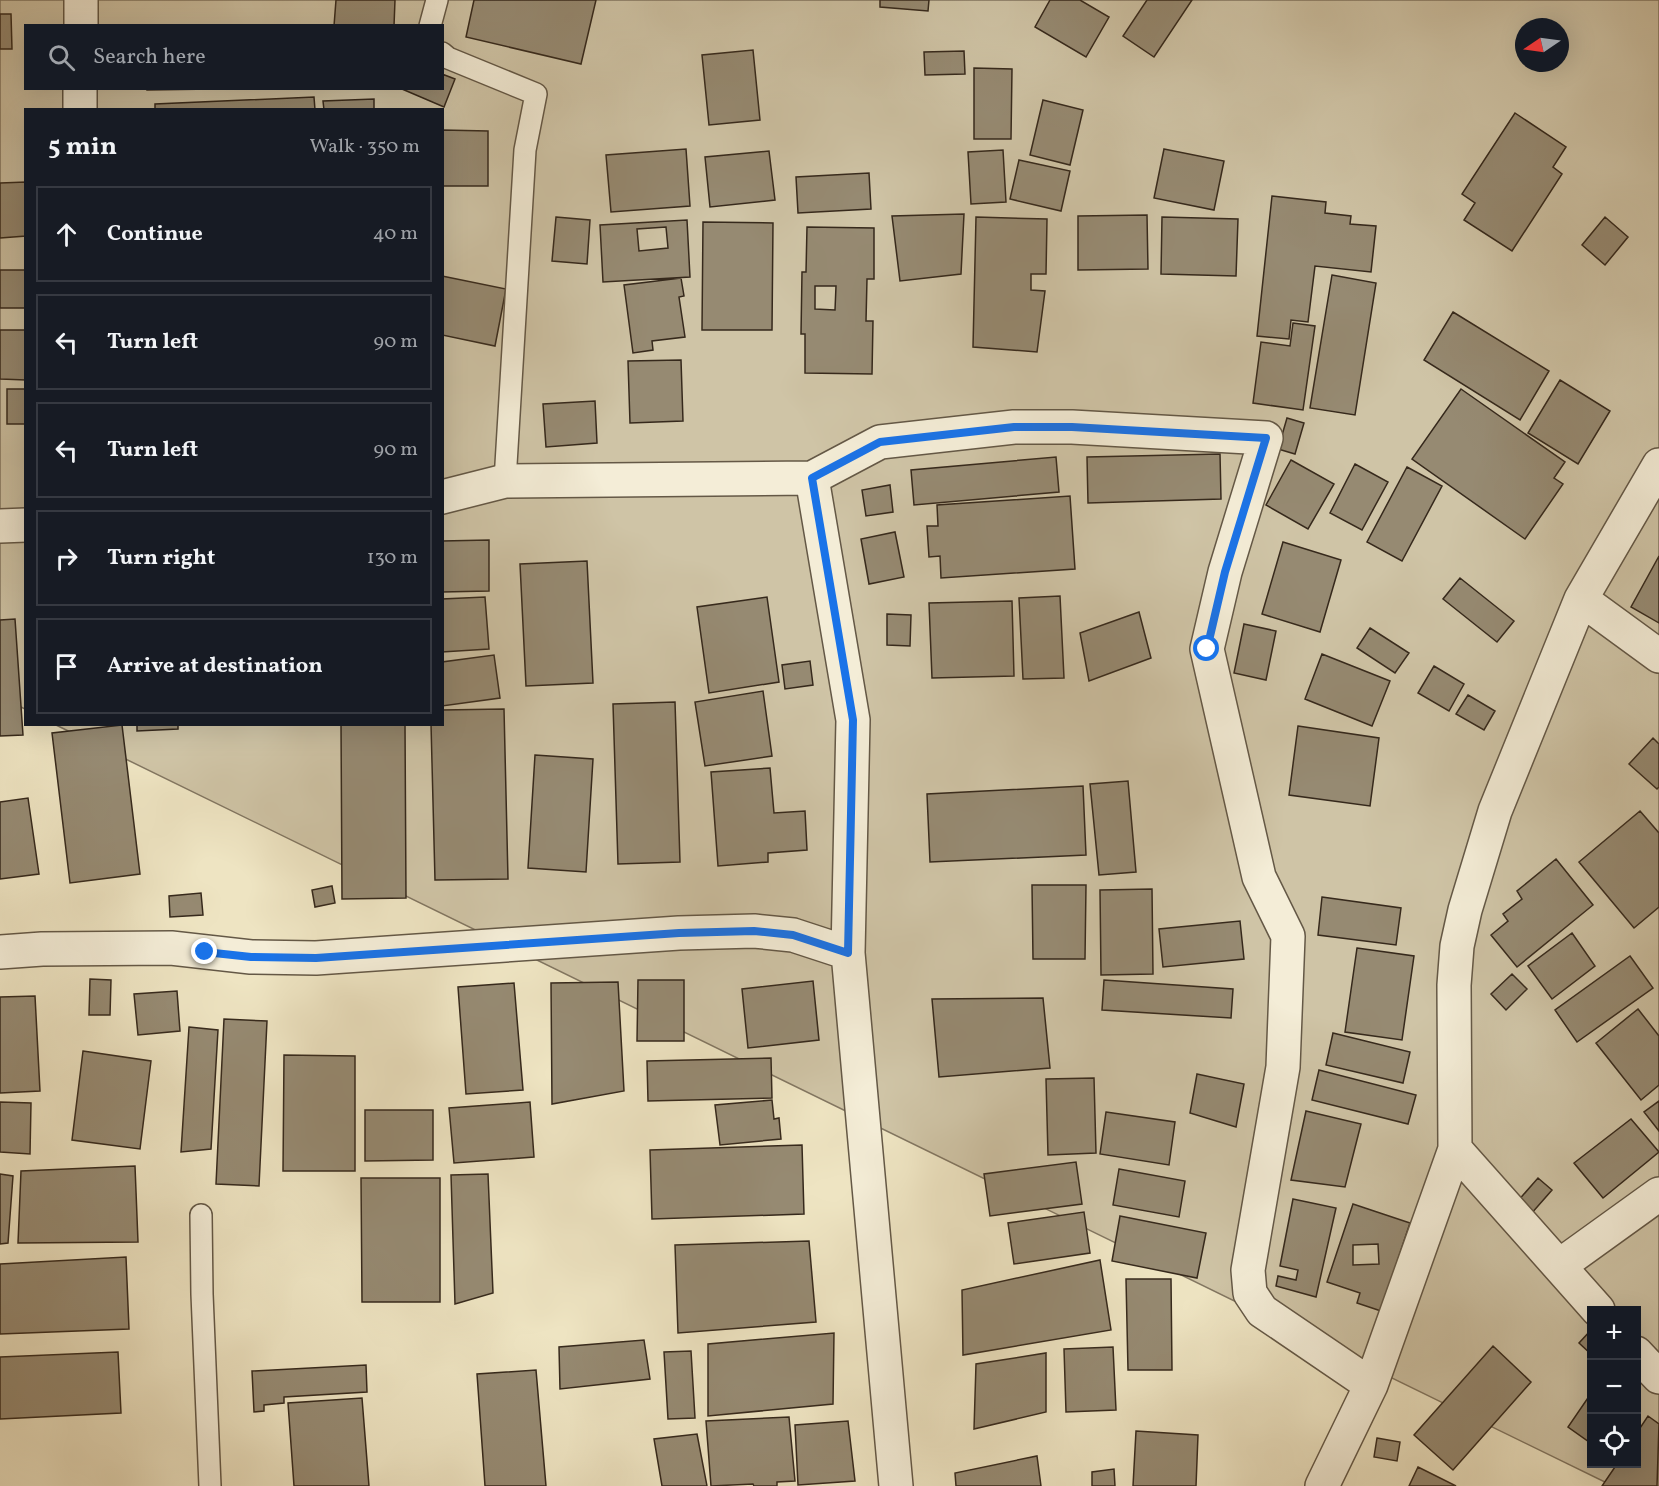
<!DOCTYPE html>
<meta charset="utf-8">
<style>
:root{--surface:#171b24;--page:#242831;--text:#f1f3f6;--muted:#9ea1a6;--line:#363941}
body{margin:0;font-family:Vollkorn,serif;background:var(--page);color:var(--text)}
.controls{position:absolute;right:18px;bottom:18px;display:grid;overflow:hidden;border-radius:0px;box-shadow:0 6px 24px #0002}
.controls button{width:54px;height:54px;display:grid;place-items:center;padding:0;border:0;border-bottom:2px solid var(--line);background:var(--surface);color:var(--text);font:30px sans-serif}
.compass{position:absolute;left:1515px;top:18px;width:54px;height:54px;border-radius:50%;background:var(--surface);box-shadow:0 6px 24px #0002;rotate:257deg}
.stop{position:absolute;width:18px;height:18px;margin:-14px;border:4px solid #1a73e8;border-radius:50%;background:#fff}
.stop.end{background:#1a73e8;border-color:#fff;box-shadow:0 2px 6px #0008}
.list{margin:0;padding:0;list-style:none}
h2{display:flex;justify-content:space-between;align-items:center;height:78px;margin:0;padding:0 24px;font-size:26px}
h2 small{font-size:20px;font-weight:400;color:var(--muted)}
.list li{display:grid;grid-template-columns:39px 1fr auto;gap:18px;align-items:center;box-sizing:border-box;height:96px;margin:0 12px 12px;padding:0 12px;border:2px solid var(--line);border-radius:0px}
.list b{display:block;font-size:22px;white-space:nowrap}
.list em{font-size:20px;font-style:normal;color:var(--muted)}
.icon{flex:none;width:33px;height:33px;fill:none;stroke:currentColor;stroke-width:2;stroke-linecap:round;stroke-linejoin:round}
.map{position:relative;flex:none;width:1659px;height:1486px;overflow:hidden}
.search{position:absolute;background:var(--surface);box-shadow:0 6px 24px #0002;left:24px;top:24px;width:420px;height:66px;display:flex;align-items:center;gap:15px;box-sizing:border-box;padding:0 21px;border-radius:0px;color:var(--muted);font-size:22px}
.panel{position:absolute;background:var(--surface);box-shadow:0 6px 24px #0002;left:24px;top:108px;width:420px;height:618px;border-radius:0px}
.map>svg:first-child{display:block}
.green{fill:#cfc4a6;stroke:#827661;stroke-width:1.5;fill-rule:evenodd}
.building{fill:#968a72;stroke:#36291c;stroke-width:1.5;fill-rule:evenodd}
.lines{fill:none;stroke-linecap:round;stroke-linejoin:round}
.lane-casing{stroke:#645846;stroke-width:24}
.street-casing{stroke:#645846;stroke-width:36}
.lane{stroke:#f4edd7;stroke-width:21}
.street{stroke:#f4edd7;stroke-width:33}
.route{stroke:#1a73e8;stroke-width:8}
</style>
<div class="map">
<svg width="1659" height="1486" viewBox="0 0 1659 1486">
<rect width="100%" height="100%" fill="#eee4c2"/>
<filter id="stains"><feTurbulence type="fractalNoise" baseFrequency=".00333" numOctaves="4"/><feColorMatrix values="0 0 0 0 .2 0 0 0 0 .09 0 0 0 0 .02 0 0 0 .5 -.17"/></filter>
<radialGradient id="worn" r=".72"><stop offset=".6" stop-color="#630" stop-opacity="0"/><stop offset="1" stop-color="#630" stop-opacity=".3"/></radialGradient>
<!-- green -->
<path class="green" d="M0 0H1659V1486H1613L56 725 442 724V110H26L25 709 0 697ZM26 26H442V88H26ZM1524 27H1560V63H1524ZM1592 1310H1636V1464H1592Z"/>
<!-- building -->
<path class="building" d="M336 0H395L394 26H334Z
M474 0H596L581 64 466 37Z
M880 0H929L928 11 880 7Z
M1050 0H1080L1109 17 1086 57 1035 27Z
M1147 0H1192L1154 57 1123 36Z
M0 14H11L12 49H0Z
M753 50 760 120 709 125 702 55Z
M964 51 965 74 925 75 924 52Z
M974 68 1012 69 1011 139H974Z
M442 74 455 79 444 107 402 89 442 88Z
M147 88H213V89L147 90Z
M314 97 315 110H155V104Z
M374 99V110H324L323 101Z
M1043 100 1083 110 1070 165 1030 155Z
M1515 113 1566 147 1553 167 1562 174 1512 251 1464 220 1475 203 1462 194Z
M442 130 488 131V186H442Z
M686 149 690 206 611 212 606 155Z
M1164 149 1224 161 1214 210 1154 198Z
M1003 150 1006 202 971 204 968 152Z
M769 151 775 200 710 207 705 157Z
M1019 160 1070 171 1061 211 1010 199Z
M869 173 871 209 798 213 796 177Z
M26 182V236L0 238V183Z
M1272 196 1326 202 1325 213 1351 216 1350 224 1376 226 1371 272 1315 266 1308 322 1291 320 1289 339 1257 336Z
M964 214 961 274 900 281 892 216Z
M1147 215 1148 269 1078 270V216Z
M556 217 590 220 587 264 552 261Z
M976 217 1047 219 1046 274H1031V290L1045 291 1037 352 973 347Z
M1162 217 1238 219 1236 276 1161 274Z
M1605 217 1628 237 1605 265 1582 245Z
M687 220 690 277 603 282 600 225ZM666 227 668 248 639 251 637 229Z
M703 222 773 223 772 330H702Z
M807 227 874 228V279H867L866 321H873L872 374 805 373V334H801L802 272H806ZM815 286H836L835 310 815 309Z
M0 270H26V308H0Z
M1332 275 1376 283 1355 415 1310 408Z
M442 276 506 289 495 346 442 335Z
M681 278 684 296 679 297 685 337 652 341 653 350 633 353 624 285Z
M1453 312 1549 371 1520 420 1424 360Z
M1293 323 1315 326 1303 410 1253 403 1261 342 1290 346Z
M0 330H26V380L0 379Z
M681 360 683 421 630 423 628 361Z
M1560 380 1610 411 1578 464 1528 433Z
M7 389H26V424H7Z
M1461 389 1565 462 1554 478 1563 484 1525 539 1412 459Z
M595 401 597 443 546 447 543 404Z
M1287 418 1304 423 1295 454 1278 449Z
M1220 454 1221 499 1088 503 1087 457Z
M1056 457 1059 492 914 505 911 470Z
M1291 460 1334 484 1308 529 1266 505Z
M1355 464 1388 482 1362 530 1330 513Z
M1407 467 1442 486 1402 561 1367 542Z
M890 485 893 512 866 516 862 490Z
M1070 496 1075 569 941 578 940 556 929 557 927 526H938L937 505Z
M895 532 904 577 869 584 861 539Z
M489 540V591L442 592V541Z
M1283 542 1341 560 1320 632 1262 614Z
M1659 556V623L1631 607Z
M587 561 593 683 526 686 520 564Z
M1460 578 1514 621 1497 642 1443 599Z
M1060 596 1064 678 1023 679 1019 598Z
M485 597 489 649 442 652V599Z
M767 597 779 682 709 693 697 607Z
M1012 601 1014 676 932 678 929 603Z
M1139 612 1151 658 1089 681 1080 633Z
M887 614 911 615 910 646 887 645Z
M15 619 23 735 0 736V620Z
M1244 624 1276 631 1266 680 1234 673Z
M1370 628 1409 653 1395 673 1357 648Z
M1322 654 1390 681 1372 726 1305 699Z
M494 655 500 698 442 706V662Z
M810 661 813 685 785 689 782 665Z
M1434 666 1464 684 1449 711 1418 693Z
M763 691 772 756 705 766 695 702Z
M1468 695 1495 711 1484 730 1456 714Z
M675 702 680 862 618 864 613 704Z
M504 709 508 879 435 880 431 724H442V710Z
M137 724H178V729L137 731Z
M341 724H405L406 898 342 899Z
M122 725 140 874 70 883 52 733Z
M1298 726 1379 738 1370 806 1289 795Z
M1653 738 1659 744V787L1657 789 1629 764Z
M535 755 593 759 586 872 528 868Z
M770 768 774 813 805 811 807 850 768 853V862L718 866 711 772Z
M1128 781 1136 872 1099 875 1090 784Z
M1083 786 1086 855 930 862 927 794Z
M28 798 39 874 0 879V802Z
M1640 811 1659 833V907L1634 928 1579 862Z
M1556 859 1593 905 1517 967 1491 935 1508 921 1503 914 1522 899 1517 891Z
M1032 885H1086L1085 959H1033Z
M332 886 335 903 315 907 312 890Z
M1152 889 1153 974 1101 975 1100 890Z
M201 893 203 915 170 917 169 896Z
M1322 897 1401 908 1396 945 1318 935Z
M1240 921 1244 959 1163 967 1159 929Z
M1572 933 1595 966 1552 999 1528 966Z
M1357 948 1414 956 1402 1040 1345 1032Z
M1630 956 1653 988 1577 1042 1555 1010Z
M1512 974 1527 989 1506 1010 1491 994Z
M90 979 111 980 110 1015H89Z
M638 980H684V1041H637Z
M1104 980 1233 989 1231 1018 1102 1010Z
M813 981 819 1040 748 1048 742 989Z
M618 982 624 1091 552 1104 551 983Z
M514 983 523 1090 466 1094 458 987Z
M177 991 180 1031 138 1035 134 994Z
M35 996 40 1091 0 1093V997Z
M1043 998 1050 1068 939 1077 932 999Z
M1638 1009 1659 1036V1085L1641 1100 1596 1043Z
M224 1019 267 1021 259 1186 216 1184Z
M189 1027 218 1030 211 1149 181 1152Z
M1333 1033 1410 1052 1403 1083 1326 1065Z
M83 1051 151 1061 140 1149 72 1140Z
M284 1055 355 1056V1171H283Z
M771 1058 772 1098 648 1101 647 1061Z
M1319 1070 1416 1095 1408 1124 1312 1100Z
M1197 1074 1244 1084 1236 1127 1190 1113Z
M1094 1078 1096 1153 1048 1155 1046 1079Z
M772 1100 774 1119 779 1118 781 1139 720 1145 715 1105Z
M1659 1101V1131L1644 1112Z
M0 1102 31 1103 30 1154 0 1152Z
M530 1102 534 1157 454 1163 449 1108Z
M365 1110H433V1160L365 1161Z
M1306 1111 1361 1124 1345 1187 1291 1180Z
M1106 1112 1175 1122 1169 1165 1100 1154Z
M1631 1119 1659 1152 1603 1198 1574 1163Z
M802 1145 804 1214 652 1219 650 1150Z
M1076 1162 1082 1204 990 1216 984 1174Z
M135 1166 138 1242 18 1243 21 1171Z
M1119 1169 1185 1181 1179 1217 1113 1205Z
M0 1174 13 1176 8 1243 0 1244Z
M488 1174 493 1293 455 1304 451 1175Z
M361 1178H440V1302H362Z
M1538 1178 1552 1190 1531 1214 1517 1202Z
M1293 1199 1336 1208 1316 1297 1276 1286 1278 1276 1296 1280 1298 1270 1280 1266Z
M1353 1204 1410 1223 1381 1311 1357 1303 1360 1293 1327 1282ZM1378 1244 1379 1264 1353 1265V1245Z
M1084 1212 1090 1253 1014 1264 1008 1223Z
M1120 1216 1206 1233 1197 1278 1112 1261Z
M809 1241 816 1322 678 1333 675 1245Z
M126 1257 129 1329 0 1334V1264Z
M1100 1260 1111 1330 963 1355 962 1290Z
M1126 1279H1171L1172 1370H1128Z
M1592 1329V1355L1579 1343Z
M834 1333 833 1404 708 1416V1344Z
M644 1340 650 1379 560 1389 559 1347Z
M1493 1346 1531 1382 1453 1470 1414 1435Z
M1113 1347 1116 1410 1066 1412 1064 1349Z
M691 1351 695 1418 668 1419 664 1352Z
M118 1352 121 1413 0 1419V1357Z
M1046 1353V1412L974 1429 976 1364Z
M366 1365 367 1392 284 1397V1403L264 1405V1411L254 1412 252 1371Z
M536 1370 546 1486H485L477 1374Z
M1592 1392V1444L1568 1427Z
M362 1398 369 1486H294L288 1403Z
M1648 1416 1659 1424 1657 1486H1602L1617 1464H1636V1434Z
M789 1417 795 1481 777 1482V1486H754L753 1484 711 1486 706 1421Z
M848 1421 855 1481 798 1485 795 1425Z
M1136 1431 1198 1435 1196 1486H1133Z
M697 1434 707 1486H662L654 1439Z
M1377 1438 1400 1442 1397 1461 1374 1457Z
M1037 1456 1041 1486H956L955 1473Z
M1418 1467 1456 1486H1409Z
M1114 1469 1115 1486H1092V1472Z"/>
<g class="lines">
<defs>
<path id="lane" d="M430 26 437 0
M442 53 448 58 536 94 525 150 505 481
M201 1215 202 1294 210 1486"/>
<path id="street" d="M81 26V0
M80 110V88
M812 478 853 720 848 953 896 1486
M442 497 505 481 812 478 880 442 1014 427H1072L1266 438 1225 572 1207 649 1259 877 1288 936 1283 1067 1248 1270 1250 1293 1262 1311 1371 1385
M0 526 26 525
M1581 599 1659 656
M0 952 42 949 171 948 251 957 316 958 679 933 754 931 793 935 848 953
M1455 1149 1598 1310
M1559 1266 1659 1194
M1636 1353 1659 1377
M1322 1486 1371 1385 1455 1149 1454 985 1457 946 1465 910 1495 811 1581 599 1659 465"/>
</defs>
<!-- lane casing -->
<use href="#lane" class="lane-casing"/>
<!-- street casing -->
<use href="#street" class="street-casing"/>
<!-- lane -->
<use href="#lane" class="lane"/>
<!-- street -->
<use href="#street" class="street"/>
</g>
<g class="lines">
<!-- route -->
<path class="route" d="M205 952 251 957 316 958 679 933 754 931 793 935 848 953 853 720 812 478 880 442 1014 427H1072L1266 438 1225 572 1207 649"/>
</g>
<rect width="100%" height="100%" filter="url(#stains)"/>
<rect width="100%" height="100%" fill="url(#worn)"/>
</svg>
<div class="controls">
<button>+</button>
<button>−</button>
<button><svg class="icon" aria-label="locate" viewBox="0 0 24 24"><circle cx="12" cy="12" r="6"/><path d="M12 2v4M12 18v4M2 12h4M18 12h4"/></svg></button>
</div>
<svg class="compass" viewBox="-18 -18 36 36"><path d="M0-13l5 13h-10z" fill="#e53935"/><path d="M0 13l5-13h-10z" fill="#9ea1a6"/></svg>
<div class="stop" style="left:1207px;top:649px"></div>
<div class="stop end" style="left:205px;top:952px"></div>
<div class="search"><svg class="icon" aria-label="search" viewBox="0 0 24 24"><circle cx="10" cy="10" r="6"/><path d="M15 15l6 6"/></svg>Search here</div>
<section class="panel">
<h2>5 min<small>Walk · 350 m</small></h2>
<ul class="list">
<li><svg class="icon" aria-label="ahead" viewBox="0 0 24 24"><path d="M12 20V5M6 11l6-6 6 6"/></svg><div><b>Continue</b></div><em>40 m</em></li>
<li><svg class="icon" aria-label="left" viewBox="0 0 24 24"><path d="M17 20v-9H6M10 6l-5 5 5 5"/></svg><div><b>Turn left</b></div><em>90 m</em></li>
<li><svg class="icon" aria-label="left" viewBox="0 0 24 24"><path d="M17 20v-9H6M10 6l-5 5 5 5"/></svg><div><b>Turn left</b></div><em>90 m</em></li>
<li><svg class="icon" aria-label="right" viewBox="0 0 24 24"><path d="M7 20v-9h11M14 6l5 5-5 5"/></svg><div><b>Turn right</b></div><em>130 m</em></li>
<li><svg class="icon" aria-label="arrive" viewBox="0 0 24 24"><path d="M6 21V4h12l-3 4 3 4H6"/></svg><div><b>Arrive at destination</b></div></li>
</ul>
</section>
</div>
